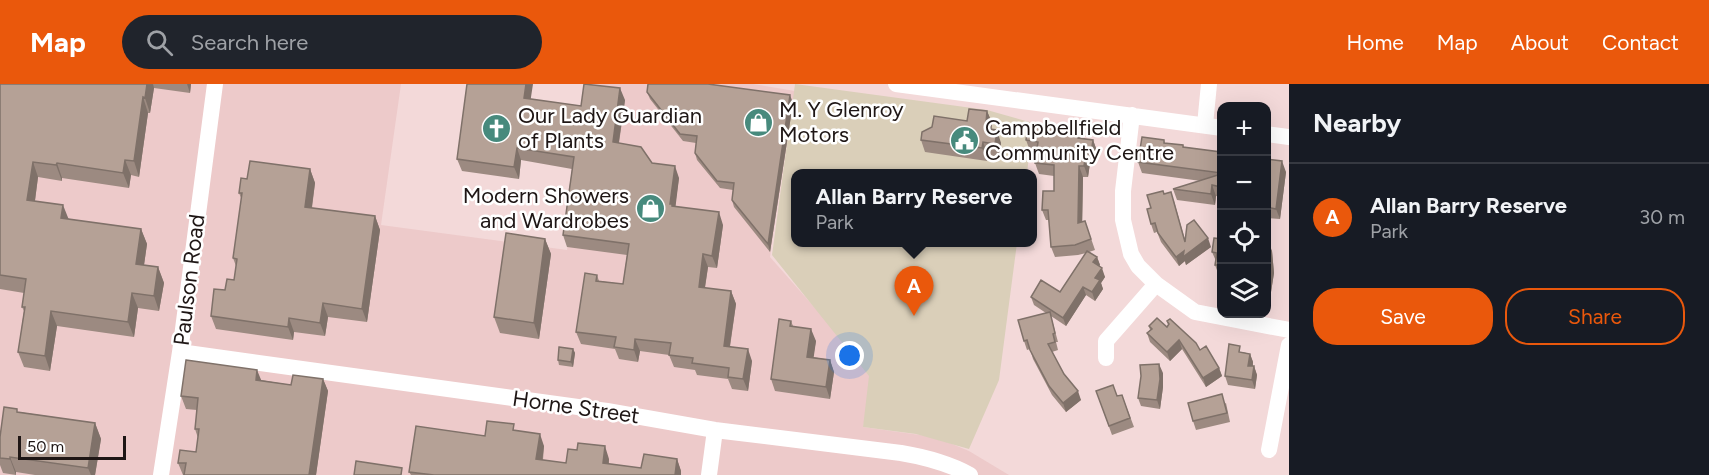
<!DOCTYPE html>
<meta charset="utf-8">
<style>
:root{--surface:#171b24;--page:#20242c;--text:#f1f3f6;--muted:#9ea1a6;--line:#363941;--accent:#ea580c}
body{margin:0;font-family:Figtree,sans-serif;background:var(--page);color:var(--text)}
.controls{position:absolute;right:18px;top:18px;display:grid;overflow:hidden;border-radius:12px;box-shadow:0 6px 24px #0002}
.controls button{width:54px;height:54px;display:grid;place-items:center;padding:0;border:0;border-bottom:2px solid var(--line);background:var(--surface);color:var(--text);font:30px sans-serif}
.scale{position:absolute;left:18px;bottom:15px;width:108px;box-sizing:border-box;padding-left:6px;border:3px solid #1e1615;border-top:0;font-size:16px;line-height:21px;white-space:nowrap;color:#1e1615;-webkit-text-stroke:4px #fff;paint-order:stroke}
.you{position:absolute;left:850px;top:272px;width:21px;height:21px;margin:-15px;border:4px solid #fff;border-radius:50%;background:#1a73e8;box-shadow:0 0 0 9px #1a73e833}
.badge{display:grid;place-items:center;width:39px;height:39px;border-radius:50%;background:var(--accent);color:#fff;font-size:20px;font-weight:700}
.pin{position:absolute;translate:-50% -50px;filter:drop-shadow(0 2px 3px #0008)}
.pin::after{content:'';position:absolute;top:32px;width:21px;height:18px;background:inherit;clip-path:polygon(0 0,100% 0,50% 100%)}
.popup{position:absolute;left:791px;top:85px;width:246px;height:78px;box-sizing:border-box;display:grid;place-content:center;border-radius:12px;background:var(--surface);filter:drop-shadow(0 2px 4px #0005);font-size:20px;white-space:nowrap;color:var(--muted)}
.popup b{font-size:22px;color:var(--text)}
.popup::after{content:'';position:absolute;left:50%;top:100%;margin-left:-12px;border:12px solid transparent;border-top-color:var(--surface)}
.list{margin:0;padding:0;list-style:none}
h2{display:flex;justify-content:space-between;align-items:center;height:78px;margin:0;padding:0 24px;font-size:26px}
h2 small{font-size:20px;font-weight:400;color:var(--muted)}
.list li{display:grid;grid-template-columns:39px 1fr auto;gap:18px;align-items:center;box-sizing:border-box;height:108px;padding:0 24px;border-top:2px solid var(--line)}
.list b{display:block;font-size:22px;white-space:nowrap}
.list p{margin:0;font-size:20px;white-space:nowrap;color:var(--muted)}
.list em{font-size:20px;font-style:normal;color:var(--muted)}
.actions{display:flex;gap:12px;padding:18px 24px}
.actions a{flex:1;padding:14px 0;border:2px solid var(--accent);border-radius:24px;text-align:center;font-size:21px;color:var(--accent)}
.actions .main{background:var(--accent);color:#fff}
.icon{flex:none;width:33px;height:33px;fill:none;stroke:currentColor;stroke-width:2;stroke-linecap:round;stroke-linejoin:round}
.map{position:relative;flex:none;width:1289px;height:391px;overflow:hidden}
header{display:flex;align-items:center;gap:36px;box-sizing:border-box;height:84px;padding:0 30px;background:var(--accent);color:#fff}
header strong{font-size:28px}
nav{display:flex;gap:33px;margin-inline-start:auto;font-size:21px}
.search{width:420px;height:54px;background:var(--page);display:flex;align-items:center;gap:15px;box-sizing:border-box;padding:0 21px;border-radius:33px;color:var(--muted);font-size:22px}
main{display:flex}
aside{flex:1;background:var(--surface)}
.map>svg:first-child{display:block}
.built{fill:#edcaca}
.green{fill:#dacfb9}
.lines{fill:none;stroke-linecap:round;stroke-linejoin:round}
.street{stroke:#fff;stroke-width:16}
.wall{fill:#9c8a81}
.shaded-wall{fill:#7f7169}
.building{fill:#b5a196;stroke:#7f7169;stroke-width:1.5}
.labels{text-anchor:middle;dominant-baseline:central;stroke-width:5;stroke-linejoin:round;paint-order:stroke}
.poi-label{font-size:22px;fill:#1e1615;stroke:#fff;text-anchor:start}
.street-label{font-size:22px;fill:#1e1615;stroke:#fff}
</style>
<header>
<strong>Map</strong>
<div class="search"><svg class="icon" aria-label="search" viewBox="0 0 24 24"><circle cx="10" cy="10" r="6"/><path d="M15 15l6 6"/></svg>Search here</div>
<nav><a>Home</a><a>Map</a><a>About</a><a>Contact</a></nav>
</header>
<main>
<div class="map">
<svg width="1289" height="391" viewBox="0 0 1289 391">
<rect width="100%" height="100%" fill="#f3d9d9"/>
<!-- built -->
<path class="built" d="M0 0H401L381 141 567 166 590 0H753L795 7 770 173 875 292 863 343 927 352 945 357 969 367 1009 391H0Z"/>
<!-- green -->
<path class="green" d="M795 0 987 26 1033 39 1027 89H796V158L1017 159 999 296 969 365 916 350 863 343 869 292 772 171Z"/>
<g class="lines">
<!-- street -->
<path class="street" d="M896 0 1222 44
M1132 31 1123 107V136L1131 170 1138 182 1156 200 1195 228 1289 246
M1205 41 1209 0
M1266 50 1289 53
M180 268 607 327 715 346 901 369C925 373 948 379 970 391
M1106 274V257L1156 200
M1269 366 1289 261
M161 391 180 268 215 0
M709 391 715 346"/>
</g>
<!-- wall -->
<path class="wall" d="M0 0H191L190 9 154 4 150 29H148L139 93 131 91 129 104 62 94V97L38 93 35 117 68 135 141 145 147 160 144 181 158 183 164 199 159 227 138 224 134 253 57 242 50 287 24 283 18 268 24 227 22 223 24 209 0 205Z
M647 8 793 19 770 168 734 123 732 116 733 106 720 104 697 76 695 69 696 59 683 57 650 15Z
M530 15 581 22 625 16 619 59 652 79 679 94 675 122 723 141 717 184 708 183 705 204 731 207 736 220 730 263 752 277 748 307 732 305 728 295 697 291 695 286 674 283 669 271 640 267 638 278 619 275 615 265 581 260 576 248 597 191 599 197 623 200 627 171 567 163 563 151 572 85 521 76 519 95 462 87 457 75Z
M987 27 992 39V45L1001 59 999 73 988 71 987 77 925 68 921 56 967 37Z
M1064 43 1065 46 1078 48 1081 54 1093 56 1097 67 1095 80 1090 79 1088 93H1083L1082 138 1085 137 1095 166 1089 168 1097 173 1100 181 1099 182 1105 193 1101 199 1103 205 1095 217 1086 211 1066 242 1051 232 1058 258H1056L1058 266 1052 268 1064 290 1081 316 1066 328 1052 311 1033 275 1030 265 1027 266 1024 257 1046 229 1034 221 1031 213 1060 208 1086 169 1078 171 1055 173 1051 163 1049 136H1046L1042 126 1054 107V92L1039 90 1035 79 1037 68 1030 67 1026 56Z
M1164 56 1165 59 1183 61 1184 63 1221 68V113L1216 112 1215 121 1177 116 1173 105 1201 97 1142 89 1138 78Z
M1266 75 1286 88 1280 135 1266 134Z
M310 85 315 99 312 124 375 132 380 146 367 238 328 233 325 252 294 248 293 256 216 245 211 232 225 206 234 196 236 182 233 174 242 116 239 109 247 95Z
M1164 110 1174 117 1185 156 1211 163 1186 181 1185 177 1179 182 1161 158 1157 148 1154 149 1151 140V124Z
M545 155 551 170 539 255 500 249 494 233Z
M1221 155V190L1218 189 1215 181 1216 177 1212 168Z
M1266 159 1272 167 1274 189 1271 208 1266 207Z
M791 237 793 242 816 257 813 273 830 276 834 288 830 315 775 307 771 295Z
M1167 237 1200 266 1219 284 1222 292 1206 303 1182 265 1170 277 1150 258 1147 249 1150 246 1149 242 1167 243 1168 241Z
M573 265 575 269 573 283 559 281 558 276Z
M1243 268 1250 270 1253 278V282H1254L1257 291 1255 305 1228 301 1225 292Z
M1163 289V303L1160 325 1141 322 1138 314Z
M323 295 328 307 316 391H183L178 379 196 368 198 354 195 345 197 326 186 325 181 312 261 296 291 301Z
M1096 307 1117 312 1122 311 1134 343 1112 351Z
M1226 319 1230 338 1196 346 1193 337Z
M19 328 95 339 101 355 95 391H35L16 388V391L3 389 0 381V353Z
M516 347 544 362 543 376 566 379 609 375V380L641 384 677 375 681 387V391H411L409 388 485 352Z"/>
<!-- shaded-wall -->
<path class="shaded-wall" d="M147 0H153L154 4 150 29 145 14Z
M187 0H191L190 9Z
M526 0H533L529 26 524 14Z
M620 4 625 16 617 70 613 58Z
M790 11 793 19 770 168 768 160Z
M143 13 148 29 139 93 134 77Z
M987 27 992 39 991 45 994 52 986 39Z
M997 46 1001 59 999 73 995 60Z
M1093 56 1097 67 1095 80 1091 69Z
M983 58 988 71 987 77 982 64Z
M517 64 521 76 519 95 514 83Z
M1086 68 1090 79 1088 93 1084 82Z
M125 76 131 91 129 104 123 89Z
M1282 77 1286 88 1280 135 1276 125Z
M33 78 38 93 33 131 27 116Z
M57 79 62 94V97L56 81Z
M675 82 679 94 675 127 670 120Z
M1079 82 1083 93 1082 150 1078 139Z
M310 85 315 99 310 136 305 123Z
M1212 101 1216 112 1215 121 1211 110Z
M63 121 69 136 61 134Z
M719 128 723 141 717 184 712 172Z
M375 132 380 146 367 238 362 225Z
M141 145 147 160 142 195 136 180Z
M1208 154 1211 163 1186 181 1185 177 1179 182 1176 173 1184 167Z
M545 155 551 170 539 255 534 239Z
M1269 159 1272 167 1274 189 1271 208 1268 199Z
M703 170 708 183 703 215 699 203Z
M1097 173 1100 181 1096 187 1093 178Z
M158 183 164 199 159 227 154 212Z
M1102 184 1105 193 1101 199 1103 205 1095 217 1092 208 1095 194Z
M1083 203 1086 211 1066 242 1063 234Z
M731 207 736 220 728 274 724 262Z
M132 209 138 224 134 253 128 238Z
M323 219 328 233 325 252 320 239Z
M51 227 57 242 50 287 45 272Z
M289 234 294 248 293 256 288 243Z
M811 245 816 257 812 285 807 273Z
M635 255 640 267 638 278 634 266Z
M1179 256 1182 265 1170 277 1167 268Z
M573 265 575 269 573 283 571 278Z
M748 265 752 277 748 307 743 295Z
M1250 270 1253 278 1252 290 1248 282Z
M830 276 834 288 830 315 826 303Z
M1159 280 1163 289V303L1160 325 1157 316Z
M1254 282 1257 291 1255 305 1252 296Z
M1219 284 1222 292 1206 303 1203 294Z
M257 286 262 298 256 296Z
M323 295 328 307 316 391H309Z
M1078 307 1081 316 1066 328 1063 319Z
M95 339 101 355 95 391H91L88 384Z
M540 350 544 362 541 387 536 375Z
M605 362 609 375 607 391 603 379Z
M10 373 16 388V391L10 375Z
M677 375 681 387V391H675Z"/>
<!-- building -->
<path class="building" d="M0 0H147L145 14 143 13 134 77 125 76 123 89 57 79 56 81 33 78 27 116 63 121 61 134 141 145 136 180 158 183 154 212 132 209 128 238 51 227 45 272 18 268 25 223H22L26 195 0 191Z
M467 0H526L524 14 581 22 584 0 620 4 613 58 641 63 652 79 675 82 670 120H672V122L719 128 712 172 703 170 699 203 731 207 724 262 748 265 743 295 728 293 729 284 692 279 693 274 669 271 671 259 635 255 634 266 614 263 616 253 576 248 585 189 597 191 596 197 623 200 629 160 563 151 574 73 517 64 514 83 457 75Z
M648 0H708L790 11 768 160 732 116 734 99 717 97 695 69 697 52 680 50 647 8Z
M969 25 987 27 986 39 989 40V45L997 46 995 60 983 58 982 64 921 56 922 48 932 43 934 32 967 37Z
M1050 41 1064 43V46L1078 48V54L1093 56 1091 69 1086 68 1084 82H1079L1078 139 1085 137 1091 155 1075 161 1051 163 1048 126H1042L1043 107H1054V81L1035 79 1038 58 1026 56 1028 42 1049 44Z
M1142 53 1164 56V59L1183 61V63L1221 68V89L1138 78Z
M1266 75 1282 77 1276 125 1266 123Z
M250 77 310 85 305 123 375 132 362 225 323 219 320 239 289 234 288 243 211 232 214 205 225 206 227 195 234 196 237 175 233 174 242 109H239L241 94 247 95Z
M1221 90V103L1212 101 1211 110 1173 105Z
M1163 107 1164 110 1171 108 1185 158 1187 141 1194 136 1208 154 1183 173 1184 167 1176 173 1158 149 1155 139 1151 140 1147 125 1151 124 1147 111Z
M506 149 545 155 534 239 494 233Z
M1214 154 1221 155V181H1215L1217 169 1212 168Z
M1266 159H1269L1271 181 1268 199H1266Z
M1087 167 1097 173 1093 178 1102 184 1095 194 1100 196 1092 208 1083 203 1063 234 1031 213 1041 196 1060 208Z
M1050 228 1055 249 1053 250 1055 258 1048 260 1064 290 1078 307 1063 319 1049 302 1030 266 1027 256 1024 257 1018 236Z
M1157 234 1167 243 1169 240 1167 237 1170 235 1196 259 1200 266 1206 262 1219 284 1203 294 1179 256 1167 268 1147 249 1152 245 1149 242Z
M779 235 791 237 790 242 811 245 807 273 830 276 826 303 771 295Z
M1229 260 1240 262 1239 268 1250 270 1248 282H1254L1252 296 1225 292Z
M559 263 573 265 571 278 558 276Z
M186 276 257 286 256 296 291 301 293 291 323 295 309 391H184L186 379H178L180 366 196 368 199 345H195L198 314 181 312Z
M1159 280 1160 295 1157 316 1138 314 1141 292 1140 281Z
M1113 301 1117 312 1122 311 1130 334 1109 342 1096 307Z
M1222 310 1227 329 1193 337 1188 319Z
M4 323 17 325V328L95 339 88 384 10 373V375L0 374V353Z
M487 337 514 340 513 346 540 350 536 375 566 379 568 365 577 366 578 359 605 362 603 379 641 384 644 370 677 375 675 391H434L409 388 416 342 485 352Z
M356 377 402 384 401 391H354Z"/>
<!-- icons -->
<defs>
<symbol id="shop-disc" viewBox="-11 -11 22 22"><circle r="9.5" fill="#478a7d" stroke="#fff"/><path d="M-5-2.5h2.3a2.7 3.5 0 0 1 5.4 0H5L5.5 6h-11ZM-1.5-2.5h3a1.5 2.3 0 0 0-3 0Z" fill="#fff"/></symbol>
<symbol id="church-disc" viewBox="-11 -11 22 22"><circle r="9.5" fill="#478a7d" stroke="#fff"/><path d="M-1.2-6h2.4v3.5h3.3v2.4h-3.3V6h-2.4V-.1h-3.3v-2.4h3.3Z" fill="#fff"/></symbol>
<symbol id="civic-disc" viewBox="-11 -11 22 22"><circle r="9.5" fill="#478a7d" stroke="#fff"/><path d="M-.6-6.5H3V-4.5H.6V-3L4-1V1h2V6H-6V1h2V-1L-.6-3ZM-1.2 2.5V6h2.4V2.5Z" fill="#fff"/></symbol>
</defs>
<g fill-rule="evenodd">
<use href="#shop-disc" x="742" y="22" width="33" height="33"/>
<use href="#church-disc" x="480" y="28" width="33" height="33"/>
<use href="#civic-disc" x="948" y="40" width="33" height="33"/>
<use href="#shop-disc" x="634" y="108" width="33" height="33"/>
</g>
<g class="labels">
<!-- poi labels -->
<g class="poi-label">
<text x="779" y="25">M. Y Glenroy<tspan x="779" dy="25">Motors</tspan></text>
<text x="518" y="31">Our Lady Guardian<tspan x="518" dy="25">of Plants</tspan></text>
<text x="985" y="43">Campbellfield<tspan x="985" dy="25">Community Centre</tspan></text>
<text x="629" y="111" text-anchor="end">Modern Showers<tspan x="629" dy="25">and Wardrobes</tspan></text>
</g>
<!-- street labels -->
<g class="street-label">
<text transform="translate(189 196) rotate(-83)">Paulson Road</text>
<text transform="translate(576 323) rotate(8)">Horne Street</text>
</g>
</g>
</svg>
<div class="controls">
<button>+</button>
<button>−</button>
<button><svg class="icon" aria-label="locate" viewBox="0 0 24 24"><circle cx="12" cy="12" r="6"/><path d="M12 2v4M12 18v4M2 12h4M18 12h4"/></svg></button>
<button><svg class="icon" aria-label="layers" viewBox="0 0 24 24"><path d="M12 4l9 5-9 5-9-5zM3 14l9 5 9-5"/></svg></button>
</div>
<div class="scale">50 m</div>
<div class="you"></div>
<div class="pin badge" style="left:914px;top:232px">A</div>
<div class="popup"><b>Allan Barry Reserve</b>Park</div>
</div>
<aside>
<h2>Nearby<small></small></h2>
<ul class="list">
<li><span class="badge">A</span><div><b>Allan Barry Reserve</b><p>Park</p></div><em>30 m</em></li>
</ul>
<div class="actions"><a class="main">Save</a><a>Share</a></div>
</aside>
</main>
